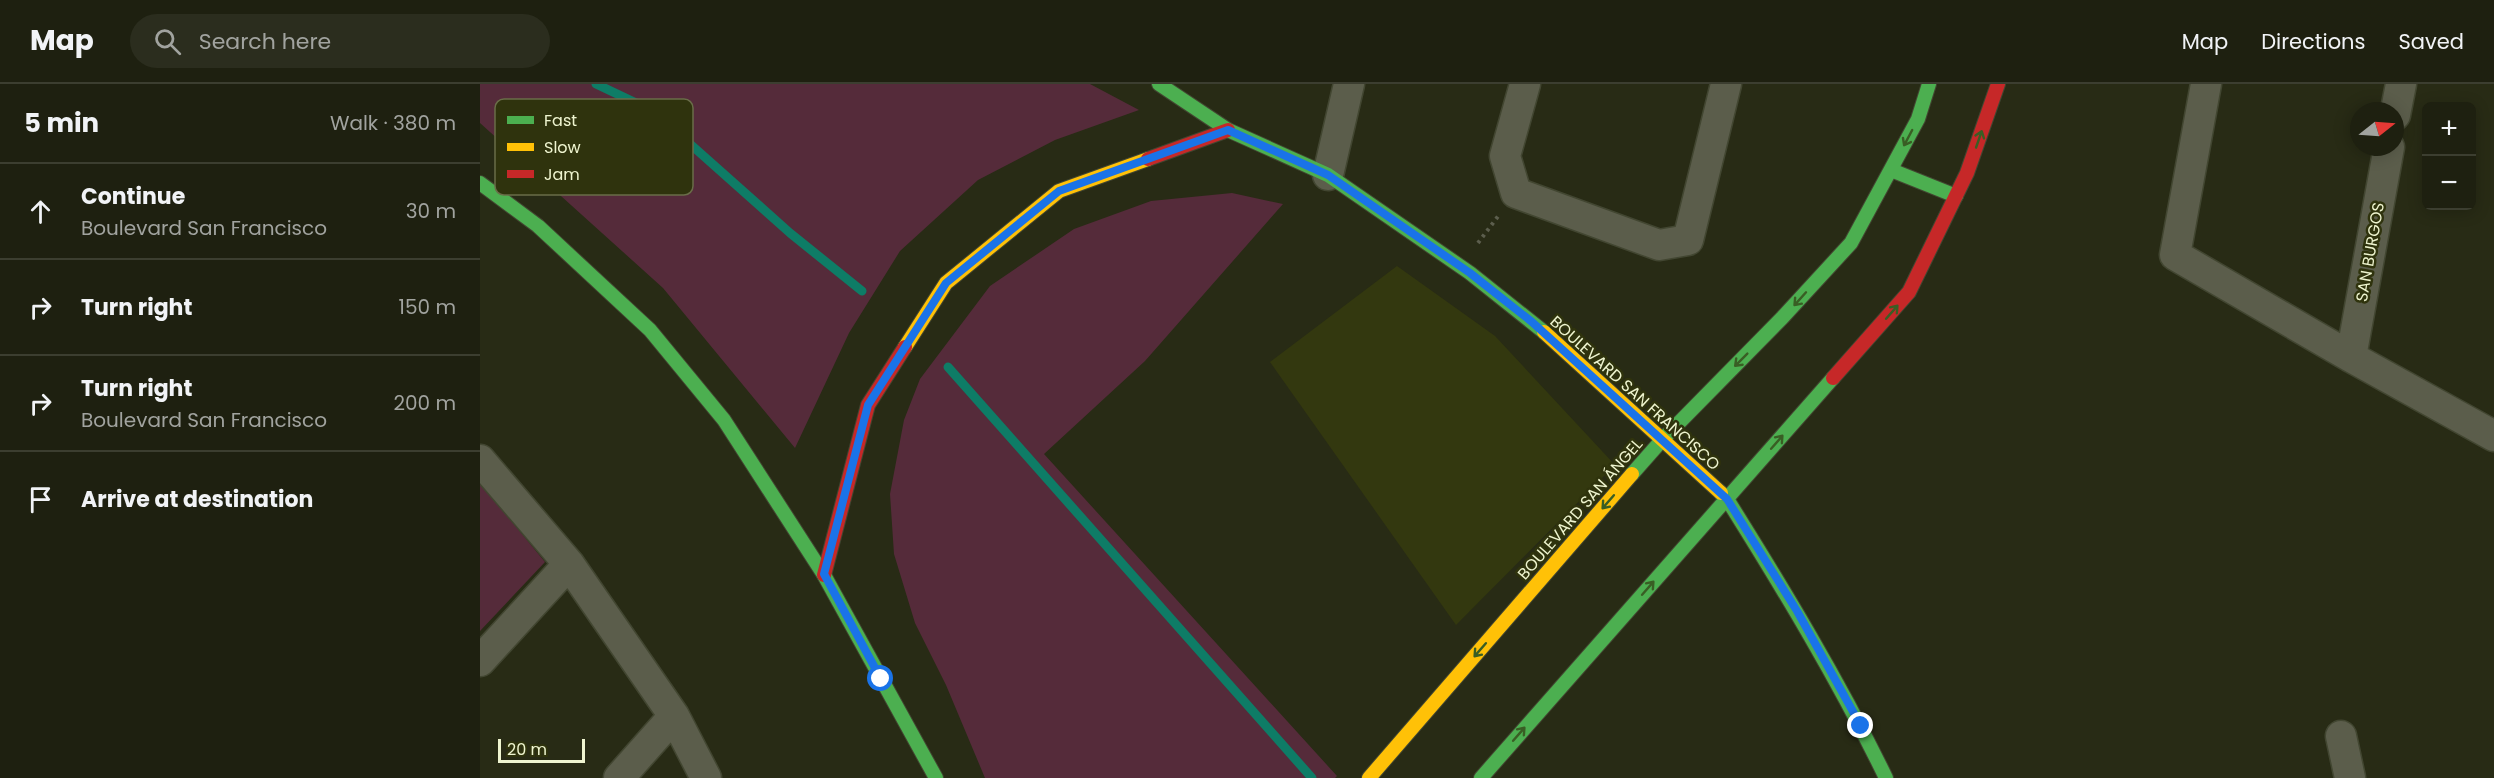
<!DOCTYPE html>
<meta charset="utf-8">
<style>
:root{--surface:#1e2010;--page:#2b2d1e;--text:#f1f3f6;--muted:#a1a39f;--line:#3c3e30}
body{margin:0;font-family:Poppins,sans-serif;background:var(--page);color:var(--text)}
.controls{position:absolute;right:18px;top:18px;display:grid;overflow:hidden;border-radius:9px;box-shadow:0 3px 15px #0003}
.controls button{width:54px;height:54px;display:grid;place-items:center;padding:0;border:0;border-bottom:2px solid var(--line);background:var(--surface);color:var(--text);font:30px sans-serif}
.compass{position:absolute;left:1870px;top:18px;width:54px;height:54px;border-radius:50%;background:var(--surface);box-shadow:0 3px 15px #0003;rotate:73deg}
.scale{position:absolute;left:18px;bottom:15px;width:87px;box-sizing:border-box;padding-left:6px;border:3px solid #eff5d0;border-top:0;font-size:16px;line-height:21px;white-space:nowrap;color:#eff5d0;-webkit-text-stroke:4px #2f330d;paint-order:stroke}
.stop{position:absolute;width:18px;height:18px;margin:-14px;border:4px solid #1a73e8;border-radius:50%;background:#fff}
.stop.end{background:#1a73e8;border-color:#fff;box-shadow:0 2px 6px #0008}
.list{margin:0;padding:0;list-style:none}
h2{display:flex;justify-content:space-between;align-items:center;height:78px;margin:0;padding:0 24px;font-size:26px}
h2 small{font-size:20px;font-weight:400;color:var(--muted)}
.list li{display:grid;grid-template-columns:39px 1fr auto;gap:18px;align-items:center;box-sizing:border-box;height:96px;padding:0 24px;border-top:2px solid var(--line)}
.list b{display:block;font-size:22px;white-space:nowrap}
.list p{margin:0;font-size:20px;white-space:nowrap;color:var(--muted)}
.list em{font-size:20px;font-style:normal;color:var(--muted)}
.icon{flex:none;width:33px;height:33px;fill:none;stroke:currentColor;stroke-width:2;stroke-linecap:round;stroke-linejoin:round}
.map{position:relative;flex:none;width:2014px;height:694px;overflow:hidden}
header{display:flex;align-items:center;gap:36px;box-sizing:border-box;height:84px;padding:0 30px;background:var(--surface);border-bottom:2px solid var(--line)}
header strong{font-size:28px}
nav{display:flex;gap:33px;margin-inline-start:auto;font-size:21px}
.search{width:420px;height:54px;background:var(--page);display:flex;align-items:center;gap:15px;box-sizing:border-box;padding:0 21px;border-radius:33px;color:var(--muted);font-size:22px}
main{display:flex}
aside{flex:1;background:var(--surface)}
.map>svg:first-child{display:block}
.built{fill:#33380f}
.park{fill:#552b3a}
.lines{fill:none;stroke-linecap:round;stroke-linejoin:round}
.stream{stroke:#0e7c66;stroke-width:9}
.street-casing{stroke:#424631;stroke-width:33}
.fast-casing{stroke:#424631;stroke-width:16}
.slow-casing{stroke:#424631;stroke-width:16}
.jam-casing{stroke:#424631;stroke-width:16}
.path{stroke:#5c5e4d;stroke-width:4;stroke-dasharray:3 4.5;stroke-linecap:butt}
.street{stroke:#5b5d4b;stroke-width:30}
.fast{stroke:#4caf50;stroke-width:14}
.slow{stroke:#ffc107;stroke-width:14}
.jam{stroke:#c62828;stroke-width:14}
.oneway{stroke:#395e24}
.route{stroke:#1a73e8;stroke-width:8}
.labels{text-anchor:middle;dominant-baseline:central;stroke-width:5;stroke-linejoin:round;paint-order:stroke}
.street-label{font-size:16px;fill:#eff5d0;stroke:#2f330d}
.key{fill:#2f330d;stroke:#696d48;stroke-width:1.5}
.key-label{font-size:16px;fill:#eff5d0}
</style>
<header>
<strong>Map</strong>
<div class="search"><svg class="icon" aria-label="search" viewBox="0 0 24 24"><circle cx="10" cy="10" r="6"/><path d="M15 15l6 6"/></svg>Search here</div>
<nav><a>Map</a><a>Directions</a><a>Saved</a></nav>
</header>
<main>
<aside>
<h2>5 min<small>Walk · 380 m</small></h2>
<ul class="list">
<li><svg class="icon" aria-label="ahead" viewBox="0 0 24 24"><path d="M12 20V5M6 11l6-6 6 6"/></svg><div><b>Continue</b><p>Boulevard San Francisco</p></div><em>30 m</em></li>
<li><svg class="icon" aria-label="right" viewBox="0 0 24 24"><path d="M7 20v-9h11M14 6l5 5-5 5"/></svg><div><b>Turn right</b></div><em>150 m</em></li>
<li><svg class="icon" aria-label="right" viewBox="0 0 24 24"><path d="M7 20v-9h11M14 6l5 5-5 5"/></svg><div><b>Turn right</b><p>Boulevard San Francisco</p></div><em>200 m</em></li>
<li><svg class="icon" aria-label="arrive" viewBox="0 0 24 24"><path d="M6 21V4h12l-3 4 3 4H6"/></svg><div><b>Arrive at destination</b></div></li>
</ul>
</aside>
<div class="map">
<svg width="2014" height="694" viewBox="0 0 2014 694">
<rect width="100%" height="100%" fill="#282b15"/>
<!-- built -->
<path class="built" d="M917 182 1015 252 1135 381 976 541 790 278Z"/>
<!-- park -->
<path class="park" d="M0 0H610L659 26 575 56 498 96 420 167 369 249 315 364 183 204 0 39Z
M752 109 803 120 665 277 564 370 857 692 855 694H505L466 601 435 539 414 470 410 410 424 336 440 295 510 202 594 145 671 117Z
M0 399 65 478 0 547Z"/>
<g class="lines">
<!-- stream -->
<path class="stream" d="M116 0 173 27 310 149 382 207
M468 283 832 694"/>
<defs>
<path id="street" d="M1045 0 1025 72 1036 109 1179 161 1208 156 1246 0
M1726 0 1695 171 1871 273 2014 352
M1915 31 1921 0
M848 91 869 0
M1871 273 1909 63
M0 376 89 480 194 632 226 694
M0 577 89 480
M1861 652 1870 694
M139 694 194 632"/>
<path id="fast" d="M679 0 748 46 848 91 990 189 1064 248
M1411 86 1476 112
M0 99 58 142 170 246 244 336 344 491 456 694
M1152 390 1182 356 1302 234 1371 159 1438 35 1449 0
M1241 409 1247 415C1304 506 1359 597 1406 694
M1001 694 1353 294"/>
<path id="slow" d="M1064 248 1241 409
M425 263 466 199 579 107 668 75
M889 694 1152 390"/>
<path id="jam" d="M668 75 748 46
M1353 294 1429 208 1487 89 1518 0
M344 491 388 321 425 263"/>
</defs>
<!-- street casing -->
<use href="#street" class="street-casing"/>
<!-- fast casing -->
<use href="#fast" class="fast-casing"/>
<!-- slow casing -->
<use href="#slow" class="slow-casing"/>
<!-- jam casing -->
<use href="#jam" class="jam-casing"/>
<!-- path -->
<path class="path" d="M998 159 1019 131"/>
<!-- street -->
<use href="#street" class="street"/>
<!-- fast -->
<use href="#fast" class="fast"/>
<!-- slow -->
<use href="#slow" class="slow"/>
<!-- jam -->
<use href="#jam" class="jam"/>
</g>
<!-- one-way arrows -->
<defs><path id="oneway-shaft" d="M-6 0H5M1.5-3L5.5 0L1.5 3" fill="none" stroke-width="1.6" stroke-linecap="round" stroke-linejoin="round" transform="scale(1.5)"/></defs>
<g class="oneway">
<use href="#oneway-shaft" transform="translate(1428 54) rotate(118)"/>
<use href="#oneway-shaft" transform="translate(1499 55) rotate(-71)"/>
<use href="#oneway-shaft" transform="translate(1320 215) rotate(132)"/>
<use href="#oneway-shaft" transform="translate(1412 228) rotate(-49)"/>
<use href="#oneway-shaft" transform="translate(1261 276) rotate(135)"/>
<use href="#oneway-shaft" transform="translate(1297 358) rotate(-49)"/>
<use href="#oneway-shaft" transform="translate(1128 418) rotate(131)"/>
<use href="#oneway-shaft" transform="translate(1168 504) rotate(-49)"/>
<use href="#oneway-shaft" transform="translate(1000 566) rotate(131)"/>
<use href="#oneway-shaft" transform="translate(1039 650) rotate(-49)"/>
</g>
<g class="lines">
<!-- route -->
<path class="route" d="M401 595 344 490 388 321 466 199 579 107 748 46 848 91 990 189 1052 238 1247 415 1317 527 1381 642"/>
</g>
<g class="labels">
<!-- street labels -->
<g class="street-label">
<text transform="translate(1890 168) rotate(-80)">SAN BURGOS</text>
<text transform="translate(1155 309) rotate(42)">BOULEVARD SAN FRANCISCO</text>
<text transform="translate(1100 425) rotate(-49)">BOULEVARD SAN ÁNGEL</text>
</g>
</g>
<!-- legend -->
<rect x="15" y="15" width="198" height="96" rx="9" class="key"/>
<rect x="27" y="32" width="27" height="8" fill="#4caf50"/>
<rect x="27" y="59" width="27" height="8" fill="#ffc107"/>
<rect x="27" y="86" width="27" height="8" fill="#c62828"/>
<g class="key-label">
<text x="64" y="42">Fast</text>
<text x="64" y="69">Slow</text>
<text x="64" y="96">Jam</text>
</g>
</svg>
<div class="controls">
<button>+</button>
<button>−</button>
</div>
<svg class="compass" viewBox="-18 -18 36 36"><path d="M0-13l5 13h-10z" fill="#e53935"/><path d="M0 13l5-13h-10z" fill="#a1a39f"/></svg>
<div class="scale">20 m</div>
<div class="stop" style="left:401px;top:595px"></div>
<div class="stop end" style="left:1381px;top:642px"></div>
</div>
</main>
